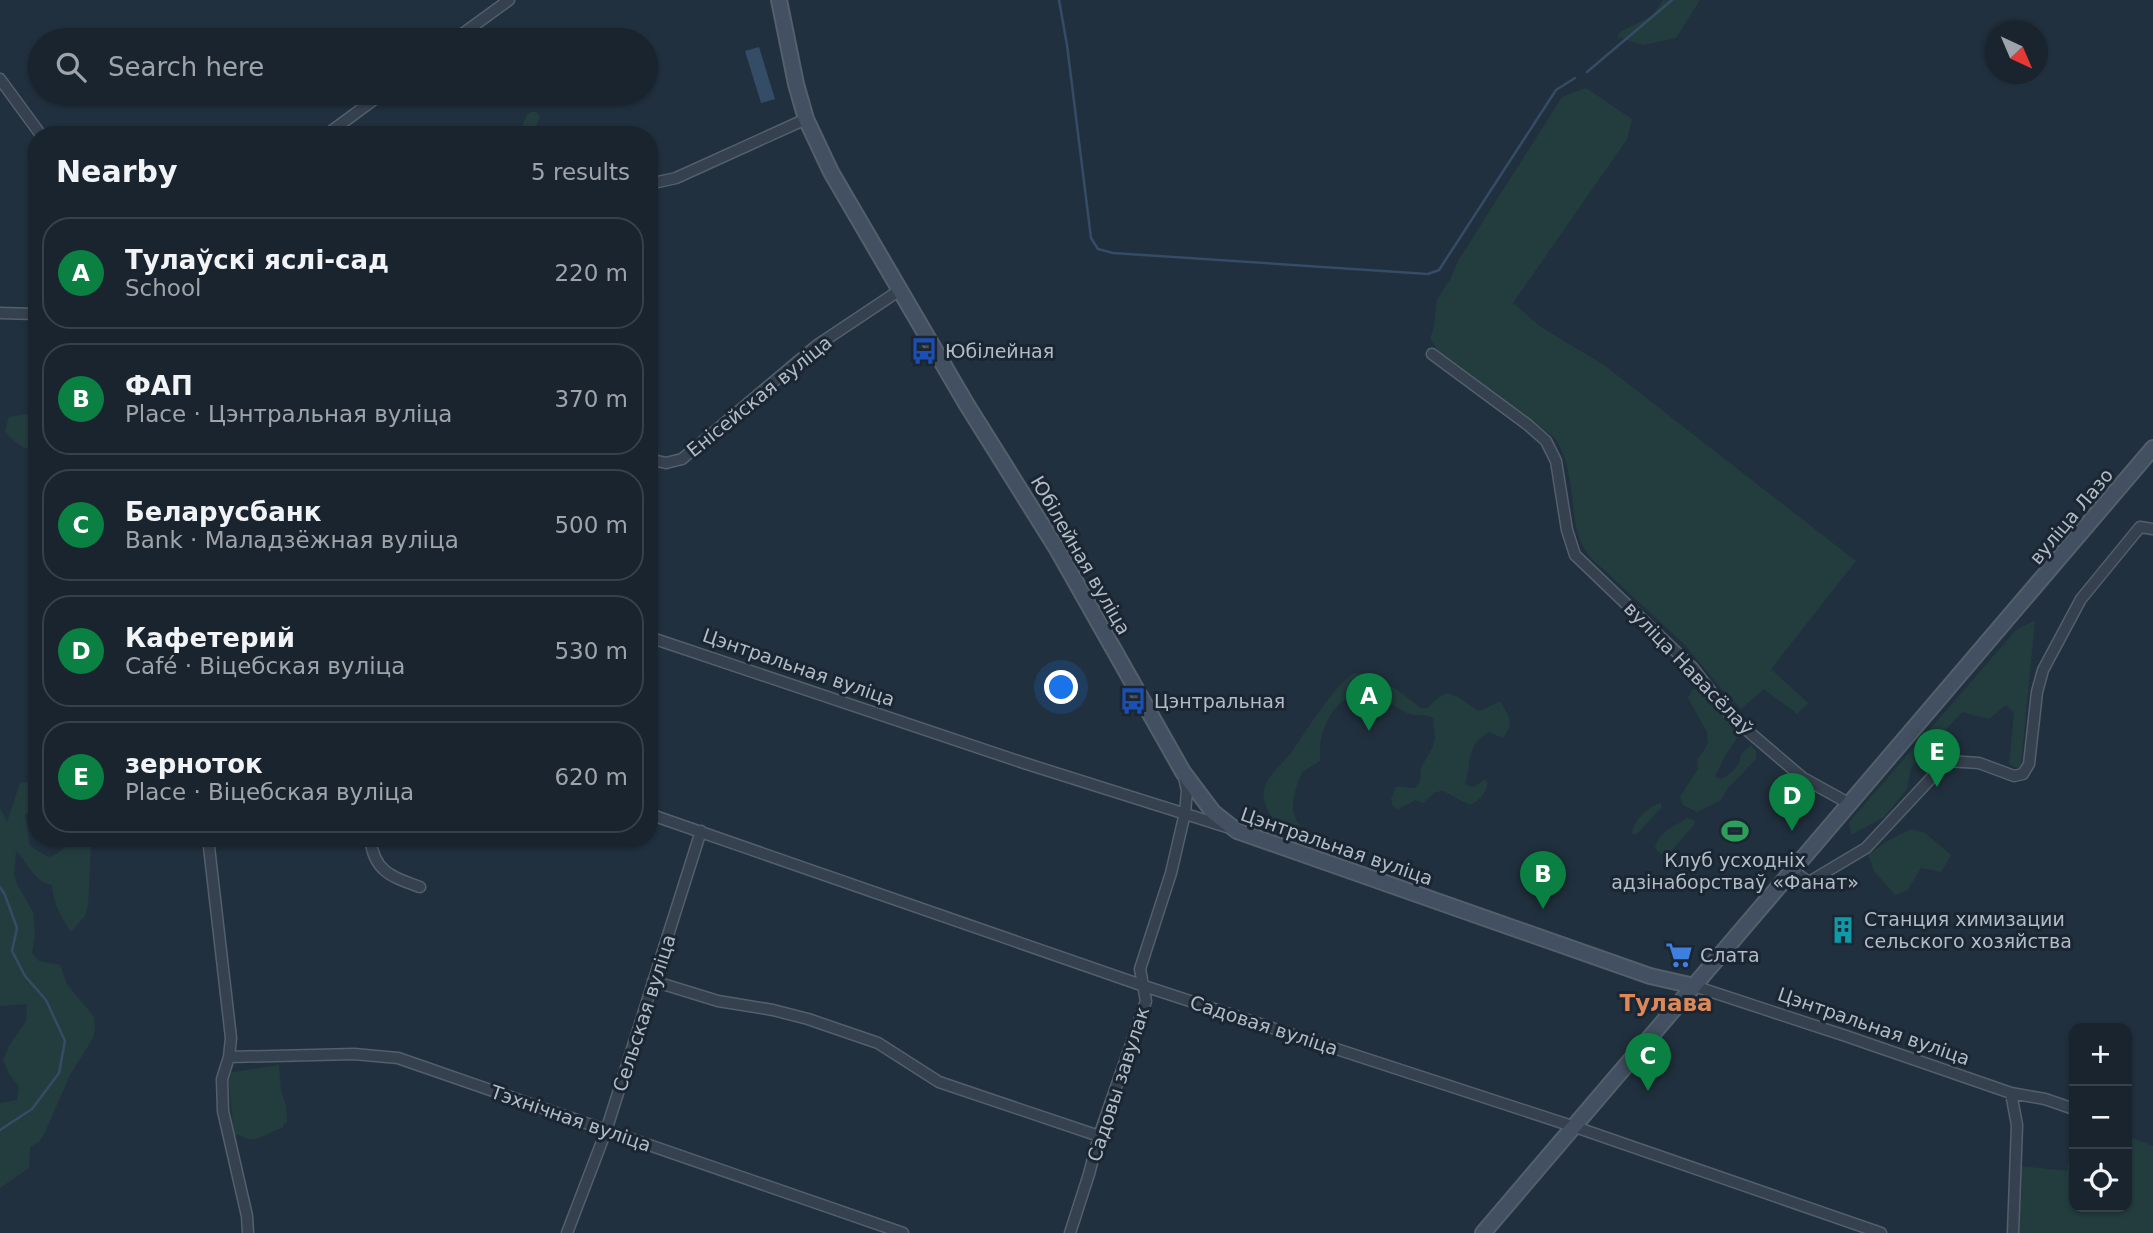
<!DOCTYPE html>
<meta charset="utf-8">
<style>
:root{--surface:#19242e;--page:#222c36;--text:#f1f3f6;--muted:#9fa4aa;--line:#37414a;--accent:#0b8043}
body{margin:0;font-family:"DejaVu Sans",sans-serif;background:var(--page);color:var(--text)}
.controls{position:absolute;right:21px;bottom:21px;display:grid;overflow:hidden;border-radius:14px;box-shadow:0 2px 5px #0004}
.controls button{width:63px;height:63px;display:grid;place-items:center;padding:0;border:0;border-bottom:2px solid var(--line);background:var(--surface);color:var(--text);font:35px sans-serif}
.compass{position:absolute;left:1985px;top:21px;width:63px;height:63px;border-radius:50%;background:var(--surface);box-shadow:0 2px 5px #0004;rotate:136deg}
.you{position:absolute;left:1062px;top:688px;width:24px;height:24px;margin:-18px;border:5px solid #fff;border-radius:50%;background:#1a73e8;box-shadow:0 0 0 10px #1a73e833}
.badge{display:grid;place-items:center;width:46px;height:46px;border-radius:50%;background:var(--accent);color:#fff;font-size:23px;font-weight:700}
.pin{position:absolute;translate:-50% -58px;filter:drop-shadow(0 2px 4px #0008)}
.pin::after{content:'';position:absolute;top:37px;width:24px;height:21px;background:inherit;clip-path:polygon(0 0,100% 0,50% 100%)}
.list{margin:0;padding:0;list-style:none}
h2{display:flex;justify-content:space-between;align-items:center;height:91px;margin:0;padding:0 28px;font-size:30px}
h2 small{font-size:23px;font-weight:400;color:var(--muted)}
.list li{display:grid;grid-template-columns:46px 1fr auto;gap:21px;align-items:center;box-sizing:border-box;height:112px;margin:0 14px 14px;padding:0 14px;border:2px solid var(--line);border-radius:28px}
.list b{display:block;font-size:26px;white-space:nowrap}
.list p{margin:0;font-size:23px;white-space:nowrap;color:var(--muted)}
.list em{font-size:23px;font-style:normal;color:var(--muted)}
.icon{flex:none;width:38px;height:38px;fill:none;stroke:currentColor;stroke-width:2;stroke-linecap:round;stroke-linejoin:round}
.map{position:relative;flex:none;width:2153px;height:1233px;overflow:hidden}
.search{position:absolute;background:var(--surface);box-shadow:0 2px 5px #0004;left:28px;top:28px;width:630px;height:77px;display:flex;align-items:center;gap:18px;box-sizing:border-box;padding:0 24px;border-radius:38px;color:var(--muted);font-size:26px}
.panel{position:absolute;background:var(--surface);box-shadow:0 2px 5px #0004;left:28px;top:126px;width:630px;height:721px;border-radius:28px}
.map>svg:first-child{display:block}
.green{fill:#233d3f}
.water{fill:#344c66}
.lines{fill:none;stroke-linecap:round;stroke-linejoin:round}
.stream{stroke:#344c66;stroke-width:2.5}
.street-casing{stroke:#535f6b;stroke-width:13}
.secondary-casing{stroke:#535f6b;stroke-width:18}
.street{stroke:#35414e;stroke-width:10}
.secondary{stroke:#435061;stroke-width:14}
.labels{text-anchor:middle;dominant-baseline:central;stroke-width:6;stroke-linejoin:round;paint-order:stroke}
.poi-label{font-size:19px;fill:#b1bcc9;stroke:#1b2632;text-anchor:start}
.street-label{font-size:19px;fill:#b1bcc9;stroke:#1b2632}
.quarter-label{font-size:23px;font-weight:bold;fill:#dc8859;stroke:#1b2632}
</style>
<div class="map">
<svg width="2153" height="1233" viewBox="0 0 2153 1233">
<rect width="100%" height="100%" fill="#21303e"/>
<!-- green -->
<path class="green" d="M1663 0H1700L1676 38 1644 45 1617 37 1620 32 1652 16Z
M1586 88 1632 119 1627 139 1513 303 1541 327 1604 365 1856 561 1771 669 1808 703 1797 714 1764 689 1741 709 1719 686 1685 645 1590 557C1570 532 1575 500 1568 471 1566 459 1561 449 1556 439L1438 350 1430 339 1434 326 1437 299 1450 280 1458 261 1562 97Z
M531 112H537L540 117 531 135H519L527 114Z
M26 414 37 418V450C23 450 13 441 5 431L9 417Z
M1045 488 1066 516 1065 521 1061 524 1039 496 1040 491Z
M2035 620 2021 764 2018 769 2009 764 2014 713 2006 705 1989 719 1962 712 1911 768 1907 789 1884 817 1851 835 1849 822 2016 630Z
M1354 673C1384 676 1398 691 1421 708H1427L1440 696 1447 693 1458 697 1478 711C1487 710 1492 703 1501 702 1509 718 1515 722 1503 738L1489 732C1465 746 1473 759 1465 782L1468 786 1474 787 1485 779 1488 783C1485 794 1480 800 1470 805L1443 791 1435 792 1423 803 1415 800 1399 809 1393 807 1391 799 1396 787C1404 785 1408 789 1415 788L1420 781 1421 768 1433 746 1435 738 1433 718C1424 713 1415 717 1407 713 1396 707 1385 698 1373 695 1344 688 1327 714 1321 739 1319 746 1321 753 1320 761L1302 772C1295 789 1287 810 1300 825L1298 830C1294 830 1290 831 1287 830 1273 825 1261 803 1264 789 1269 773 1284 763 1293 750 1307 730 1335 684 1354 673Z
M1702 688 1736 724 1739 735 1725 756 1715 776 1721 779C1732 774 1739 767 1741 754L1751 745 1756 751V759L1728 788 1721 800 1697 812 1683 805 1680 797 1698 769 1697 760 1708 744 1707 732 1688 698 1692 690Z
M30 781 37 785V806L25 815 30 846 48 857C64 854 65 841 83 838L91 844 88 906 85 916 71 932C61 917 53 903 52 885 33 881 29 864 16 851L14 874 17 884 33 912 35 933 32 953 39 961 60 965 67 984 94 1017 95 1027 93 1038 70 1075 45 1132 40 1141 30 1147 29 1168 0 1188V1103L17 1100 19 1086 9 1074 3 1060 9 1046 26 1021 27 1004 0 1006V808L7 822 20 783Z
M1661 803V808L1636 835 1632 834C1633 821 1648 806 1661 803Z
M1687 818 1694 820 1695 824 1672 850 1661 854 1655 848C1658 831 1675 827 1687 818Z
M1911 829 1925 833 1951 855 1941 872 1921 868 1907 891 1895 895 1874 871 1868 855 1887 841Z
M279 1065 281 1091 286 1106 287 1122 283 1125V1128C266 1131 257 1147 240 1135L234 1136 228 1073Z
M2074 1120V1207H2127V1136L2153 1146V1233H2018L2021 1166 2067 1171Z"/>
<!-- water -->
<path class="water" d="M759 47 775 99 761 103 745 51Z"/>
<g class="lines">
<!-- stream -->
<path class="stream" d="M1059 0 1067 45 1091 238 1098 249 1113 253 1428 274 1439 270 1556 90 1575 78
M1587 72 1672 0
M0 887 5 895 17 928 12 951 25 976 46 1000 65 1041 59 1073 32 1109 0 1130"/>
<defs>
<path id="street" d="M454 40 509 0
M0 79 41 135
M326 135 383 93
M649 184 676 178 806 119
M0 313 37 314
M1432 354 1528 425 1546 441 1556 461 1567 530 1575 555 1693 668 1716 698 1735 720 1803 778 1850 804
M649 459 666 463 682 459 816 346 900 290
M649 637 1024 763 1230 828
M649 814 1144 986 1581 1129 1881 1233
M208 838 231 1038 229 1057 222 1079 223 1111 247 1216 248 1233
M370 838C374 872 392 877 420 887
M1793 871 1809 882 1866 848 1947 761 1979 763 2014 776 2023 774 2029 764 2037 692 2043 670 2081 599 2140 527 2153 529
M653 981 718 1001 773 1010 808 1019 878 1043 939 1082 1099 1136
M1694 986 1846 1036 2011 1093 2045 1099 2074 1109
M229 1057 354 1054 398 1058 903 1233
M2011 1093 2017 1125 2013 1233
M567 1233 606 1131 701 831
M1070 1233 1089 1174 1099 1136 1146 1001 1140 969 1171 873 1185 813 1187 791 1184 777"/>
<path id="secondary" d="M779 0 796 84 806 119 831 172 967 405 1057 549 1183 772 1213 812 1237 831 1650 976 1694 986
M1483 1233 2153 448"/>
</defs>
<!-- street casing -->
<use href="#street" class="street-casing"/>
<!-- secondary casing -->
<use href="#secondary" class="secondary-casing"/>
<!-- street -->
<use href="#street" class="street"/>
<!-- secondary -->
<use href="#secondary" class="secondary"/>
</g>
<!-- icons -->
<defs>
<symbol id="bus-bare" viewBox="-9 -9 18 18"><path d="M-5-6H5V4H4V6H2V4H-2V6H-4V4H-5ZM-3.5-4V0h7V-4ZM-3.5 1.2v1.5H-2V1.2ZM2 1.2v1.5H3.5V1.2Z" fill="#1a4fb4" stroke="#1b2632" stroke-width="2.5" paint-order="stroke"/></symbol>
<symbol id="stadium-bare" viewBox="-9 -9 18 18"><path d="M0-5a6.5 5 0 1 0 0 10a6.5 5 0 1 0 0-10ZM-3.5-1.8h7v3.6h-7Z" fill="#2e9e5b" stroke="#1b2632" stroke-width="2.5" paint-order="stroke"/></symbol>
<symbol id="building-bare" viewBox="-9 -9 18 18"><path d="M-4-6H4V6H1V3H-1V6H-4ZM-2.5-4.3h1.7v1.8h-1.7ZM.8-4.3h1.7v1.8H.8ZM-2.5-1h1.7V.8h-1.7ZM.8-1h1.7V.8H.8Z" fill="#0f9aa8" stroke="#1b2632" stroke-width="2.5" paint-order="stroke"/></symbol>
<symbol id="supermarket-bare" viewBox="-9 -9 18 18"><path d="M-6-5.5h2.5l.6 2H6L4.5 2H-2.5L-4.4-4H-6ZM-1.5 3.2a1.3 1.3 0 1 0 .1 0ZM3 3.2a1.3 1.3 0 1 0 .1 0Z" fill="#3f7fe0" stroke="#1b2632" stroke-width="2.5" paint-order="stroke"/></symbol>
</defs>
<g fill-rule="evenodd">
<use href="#bus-bare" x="905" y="332" width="38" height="38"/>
<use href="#bus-bare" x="1114" y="682" width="38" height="38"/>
<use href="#stadium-bare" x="1716" y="812" width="38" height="38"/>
<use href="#building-bare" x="1824" y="911" width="38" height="38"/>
<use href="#supermarket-bare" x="1660" y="936" width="38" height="38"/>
</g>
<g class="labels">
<!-- poi labels -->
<g class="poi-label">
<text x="945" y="351">Юбілейная</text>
<text x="1154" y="701">Цэнтральная</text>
<text x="1735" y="860" text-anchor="middle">Клуб усходніх<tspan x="1735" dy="22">адзінаборстваў «Фанат»</tspan></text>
<text x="1864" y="919">Станция химизации<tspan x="1864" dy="22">сельского хозяйства</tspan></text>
<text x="1700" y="955">Слата</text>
</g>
<!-- street labels -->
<g class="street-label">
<text transform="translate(759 396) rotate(-39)">Енісейская вуліца</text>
<text transform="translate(2071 516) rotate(-50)">вуліца Лазо</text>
<text transform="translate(1081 555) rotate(60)">Юбілейная вуліца</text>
<text transform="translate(799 667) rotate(19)">Цэнтральная вуліца</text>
<text transform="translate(1689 668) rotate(46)">вуліца Навасёлаў</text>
<text transform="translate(1337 846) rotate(19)">Цэнтральная вуліца</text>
<text transform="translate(644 1013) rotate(-72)">Сельская вуліца</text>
<text transform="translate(1264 1025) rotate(18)">Садовая вуліца</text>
<text transform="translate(1874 1026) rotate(19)">Цэнтральная вуліца</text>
<text transform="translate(1118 1084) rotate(-72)">Садовы завулак</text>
<text transform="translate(571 1118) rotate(19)">Тэхнічная вуліца</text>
</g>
<!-- quarter labels -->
<g class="quarter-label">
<text x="1666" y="1003">Тулава</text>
</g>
</g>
</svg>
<div class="controls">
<button>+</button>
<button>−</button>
<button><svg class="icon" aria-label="locate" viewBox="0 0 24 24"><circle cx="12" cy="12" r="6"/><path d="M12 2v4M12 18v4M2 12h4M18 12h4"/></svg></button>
</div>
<svg class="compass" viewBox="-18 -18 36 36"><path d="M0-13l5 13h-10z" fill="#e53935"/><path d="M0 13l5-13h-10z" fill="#9fa4aa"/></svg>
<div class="you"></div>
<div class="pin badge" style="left:1369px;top:731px">A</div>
<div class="pin badge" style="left:1543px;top:909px">B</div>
<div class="pin badge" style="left:1648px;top:1091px">C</div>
<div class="pin badge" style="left:1792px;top:831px">D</div>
<div class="pin badge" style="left:1937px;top:787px">E</div>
<div class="search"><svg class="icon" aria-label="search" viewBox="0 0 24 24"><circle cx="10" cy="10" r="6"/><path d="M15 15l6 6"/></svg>Search here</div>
<section class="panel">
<h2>Nearby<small>5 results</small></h2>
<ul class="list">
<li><span class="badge">A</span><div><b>Тулаўскі яслі-сад</b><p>School</p></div><em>220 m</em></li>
<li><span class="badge">B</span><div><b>ФАП</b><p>Place · Цэнтральная вуліца</p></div><em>370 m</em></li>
<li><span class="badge">C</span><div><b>Беларусбанк</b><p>Bank · Маладзёжная вуліца</p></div><em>500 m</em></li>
<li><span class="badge">D</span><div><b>Кафетерий</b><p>Café · Віцебская вуліца</p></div><em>530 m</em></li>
<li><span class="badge">E</span><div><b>зерноток</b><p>Place · Віцебская вуліца</p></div><em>620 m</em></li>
</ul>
</section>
</div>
